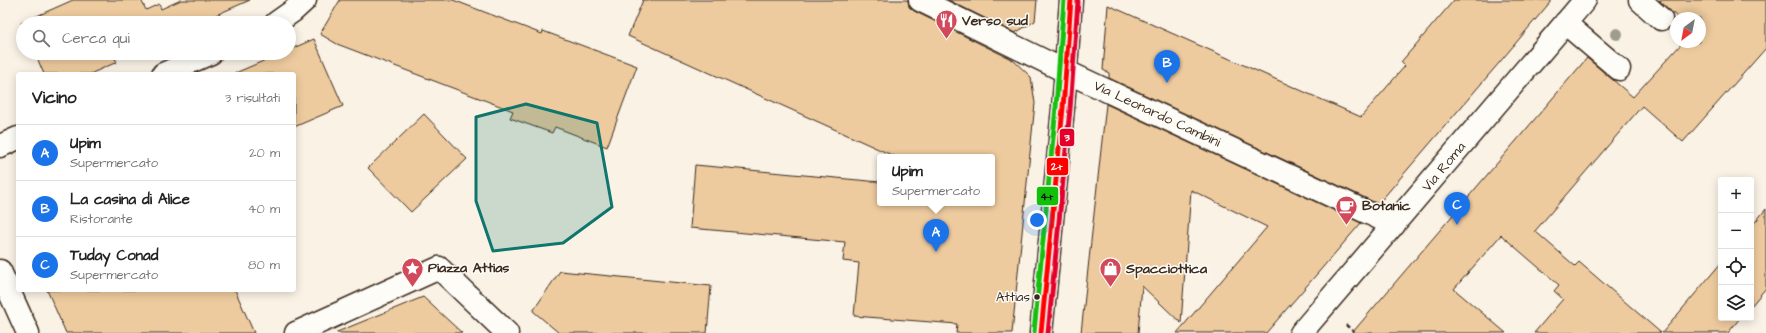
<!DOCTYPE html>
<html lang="it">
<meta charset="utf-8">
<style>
:root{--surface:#fff;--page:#f2f2f2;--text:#222;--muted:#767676;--line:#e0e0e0;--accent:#1a73e8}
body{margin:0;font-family:"Architects Daughter",sans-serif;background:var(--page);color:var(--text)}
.controls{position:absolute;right:12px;bottom:12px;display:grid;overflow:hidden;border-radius:4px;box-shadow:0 2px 10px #0003}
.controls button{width:36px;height:36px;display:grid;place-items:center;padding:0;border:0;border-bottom:1px solid var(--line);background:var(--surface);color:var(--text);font:20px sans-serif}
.compass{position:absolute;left:1670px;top:12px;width:36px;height:36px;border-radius:50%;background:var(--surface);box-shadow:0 2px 10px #0003;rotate:212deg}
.you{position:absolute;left:1037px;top:220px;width:14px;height:14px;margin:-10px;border:3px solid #fff;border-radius:50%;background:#1a73e8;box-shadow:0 0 0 6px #1a73e833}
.badge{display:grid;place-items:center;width:26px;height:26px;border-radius:50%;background:var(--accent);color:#fff;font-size:13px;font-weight:700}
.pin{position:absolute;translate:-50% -33px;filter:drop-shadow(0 1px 2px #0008)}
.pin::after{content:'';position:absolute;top:21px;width:14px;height:12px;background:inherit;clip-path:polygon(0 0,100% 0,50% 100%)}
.popup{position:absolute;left:877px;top:154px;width:118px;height:52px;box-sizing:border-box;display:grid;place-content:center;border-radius:4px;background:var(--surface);filter:drop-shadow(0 1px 3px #0005);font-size:13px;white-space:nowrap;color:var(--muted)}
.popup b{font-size:15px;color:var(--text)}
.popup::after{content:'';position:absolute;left:50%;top:100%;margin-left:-8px;border:8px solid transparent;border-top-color:var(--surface)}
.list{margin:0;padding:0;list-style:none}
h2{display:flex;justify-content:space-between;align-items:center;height:52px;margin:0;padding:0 16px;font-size:17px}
h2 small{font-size:13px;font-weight:400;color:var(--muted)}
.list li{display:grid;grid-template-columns:26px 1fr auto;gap:12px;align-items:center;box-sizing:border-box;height:56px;padding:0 16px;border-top:1px solid var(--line)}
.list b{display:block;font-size:15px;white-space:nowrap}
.list p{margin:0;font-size:13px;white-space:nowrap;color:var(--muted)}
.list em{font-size:13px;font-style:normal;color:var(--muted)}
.icon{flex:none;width:22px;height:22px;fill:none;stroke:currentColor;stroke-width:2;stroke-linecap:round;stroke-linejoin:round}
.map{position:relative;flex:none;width:1766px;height:333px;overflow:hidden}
.search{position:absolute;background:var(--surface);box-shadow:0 2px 10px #0003;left:16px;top:16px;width:280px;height:44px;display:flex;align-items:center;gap:10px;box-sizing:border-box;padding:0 14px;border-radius:22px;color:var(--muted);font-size:15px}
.panel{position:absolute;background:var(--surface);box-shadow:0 2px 10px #0003;left:16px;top:72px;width:280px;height:220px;border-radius:4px}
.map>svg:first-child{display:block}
.building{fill:#eecb9f;stroke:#3b2a1e}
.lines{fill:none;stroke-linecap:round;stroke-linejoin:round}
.minor-casing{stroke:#3b2a1e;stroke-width:25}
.path{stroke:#3b2a1e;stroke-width:2.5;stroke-dasharray:4 3;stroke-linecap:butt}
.minor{stroke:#fdfcf7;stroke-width:22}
.bus-1-casing{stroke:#fdfcf7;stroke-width:8}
.bus-2-casing{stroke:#fdfcf7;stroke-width:8}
.bus-3-casing{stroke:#fdfcf7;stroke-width:8}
.bus-1{stroke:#f00;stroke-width:5}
.bus-2{stroke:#e4002b;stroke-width:5}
.bus-3{stroke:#12bf09;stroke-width:5}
.tree{fill:#9e9d8a}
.marked{fill:#0f766e;fill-opacity:0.2;stroke:#0f766e;stroke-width:3;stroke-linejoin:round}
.bus-dot{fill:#3b2a1e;stroke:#fdfcf7;stroke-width:1.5}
.labels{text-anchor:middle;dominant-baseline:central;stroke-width:3;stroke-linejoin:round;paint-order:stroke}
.bus-label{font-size:13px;fill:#3b2a1e;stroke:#fdfcf7;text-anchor:end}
.poi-label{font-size:14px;font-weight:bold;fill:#3b2a1e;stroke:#fdfcf7;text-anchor:start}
.street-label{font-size:14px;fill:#3b2a1e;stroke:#fdfcf7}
.line-badge{stroke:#fdfcf7;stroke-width:1.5}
.badge-label{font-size:11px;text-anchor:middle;font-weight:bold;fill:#fff}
.pale-badge-label{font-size:11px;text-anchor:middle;font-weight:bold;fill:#111}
</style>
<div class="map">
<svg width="1766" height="333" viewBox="0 0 1766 333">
<rect width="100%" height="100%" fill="#faf2e5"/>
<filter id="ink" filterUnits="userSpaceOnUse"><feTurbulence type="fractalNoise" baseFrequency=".025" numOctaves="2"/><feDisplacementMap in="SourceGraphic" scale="8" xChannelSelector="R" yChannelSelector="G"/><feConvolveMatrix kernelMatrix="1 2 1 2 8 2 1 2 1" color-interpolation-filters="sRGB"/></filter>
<g filter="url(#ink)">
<!-- building -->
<path class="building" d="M73 0H141L146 10 159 4 161 9 181 0H250L198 23H23V27L21 23Z
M340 0H453L542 34 543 31 637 66 607 147 555 127 552 133 510 118 513 111 337 44 320 34Z
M643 0H908L909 7 914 11 1013 60 1031 77 1035 103 1012 333H956L957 324 854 316 859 263 843 261 845 242 690 228 695 165 880 182V203H992V157H896L628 36Z
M948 0H1037L1035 21 1015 33Z
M1454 0H1552L1499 63 1378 204 1109 78V73L1103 70 1108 5 1361 117 1405 66 1401 62Z
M1659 0H1766V48L1683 142 1642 106 1535 231 1575 266 1579 262 1661 333H1534L1563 299 1554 291 1559 285 1501 235 1454 289 1506 333H1352L1587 58 1633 97 1683 42H1700V18H1678Z
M314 39 343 106 294 127V74H233L282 53H289V50Z
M35 53H130L115 59 117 62 90 74H44Z
M1106 104 1361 223 1266 333H1177L1267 227 1191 190 1181 323 1142 286 1138 333H1081Z
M424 114 467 159 411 212 368 168Z
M1766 209V288L1751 306V227Z
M1721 263V318H1740L1728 333H1662Z
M560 271 711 286 707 333H559L533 311Z
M47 290H235L254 333H66Z
M423 297 462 333H337V332Z"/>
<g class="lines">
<defs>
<path id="minor" d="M920 0 1067 72 1394 225
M1640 0 1661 19
M276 23 293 11 305 0
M1565 23 1619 69
M163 74 211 53
M0 146 18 138
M0 271 28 333
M296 333 439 268 507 333
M1041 333 1063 108 1071 0
M1301 333 1585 0"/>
</defs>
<!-- minor casing -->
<use href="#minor" class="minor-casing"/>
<!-- path -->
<path class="path" d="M1346 325 1354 332"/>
<!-- minor -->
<use href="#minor" class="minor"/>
<defs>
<path id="bus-1" d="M1041 333 1063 108 1071 0"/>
<path id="bus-2" d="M1048 333 1070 109 1078 1"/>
<path id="bus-3" d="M1034 332 1056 107 1064 0"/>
</defs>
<!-- bus-1 casing -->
<use href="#bus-1" class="bus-1-casing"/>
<!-- bus-2 casing -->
<use href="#bus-2" class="bus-2-casing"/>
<!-- bus-3 casing -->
<use href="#bus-3" class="bus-3-casing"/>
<!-- bus-1 -->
<use href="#bus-1" class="bus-1"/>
<!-- bus-2 -->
<use href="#bus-2" class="bus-2"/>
<!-- bus-3 -->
<use href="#bus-3" class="bus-3"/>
</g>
<!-- trees -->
<circle class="tree" cx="1617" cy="34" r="6"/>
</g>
<!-- marked area -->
<path class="marked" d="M526 104 597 123 612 207 563 243 493 251 476 201V117Z"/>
<!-- icons -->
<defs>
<symbol id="restaurant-pin" viewBox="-11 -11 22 30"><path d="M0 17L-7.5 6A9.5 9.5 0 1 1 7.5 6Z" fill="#d1495b" stroke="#fdfcf7"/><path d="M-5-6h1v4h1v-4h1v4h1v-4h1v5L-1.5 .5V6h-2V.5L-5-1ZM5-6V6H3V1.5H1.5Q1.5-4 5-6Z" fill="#fff"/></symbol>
<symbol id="cafe-pin" viewBox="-11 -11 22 30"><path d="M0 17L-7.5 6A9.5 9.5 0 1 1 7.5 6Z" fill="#d1495b" stroke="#fdfcf7"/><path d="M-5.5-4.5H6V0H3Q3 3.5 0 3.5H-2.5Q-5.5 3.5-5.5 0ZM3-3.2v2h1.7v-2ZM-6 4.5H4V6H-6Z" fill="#fff"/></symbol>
<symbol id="sight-pin" viewBox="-11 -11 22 30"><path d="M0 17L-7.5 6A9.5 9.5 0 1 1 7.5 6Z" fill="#d1495b" stroke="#fdfcf7"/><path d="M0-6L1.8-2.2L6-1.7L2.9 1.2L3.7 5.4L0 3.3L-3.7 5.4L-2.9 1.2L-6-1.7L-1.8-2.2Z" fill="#fff"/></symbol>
<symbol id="shop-pin" viewBox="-11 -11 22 30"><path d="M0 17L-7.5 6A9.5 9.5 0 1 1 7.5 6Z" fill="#d1495b" stroke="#fdfcf7"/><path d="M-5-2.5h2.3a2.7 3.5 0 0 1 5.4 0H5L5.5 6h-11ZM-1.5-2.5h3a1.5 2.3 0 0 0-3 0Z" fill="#fff"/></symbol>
</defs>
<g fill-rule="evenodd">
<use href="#restaurant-pin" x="934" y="8" width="25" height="34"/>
<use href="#cafe-pin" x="1334" y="194" width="25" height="34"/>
<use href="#sight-pin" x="400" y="256" width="25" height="34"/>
<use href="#shop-pin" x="1098" y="256" width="25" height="34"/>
</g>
<!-- markers -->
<circle class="bus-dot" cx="1037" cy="297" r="3.5"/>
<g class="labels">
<!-- bus labels -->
<g class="bus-label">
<text x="1030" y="297">Attias</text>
</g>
<!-- poi labels -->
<g class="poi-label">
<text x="962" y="21">Verso sud</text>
<text x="1362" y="206">Botanic</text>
<text x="428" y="268">Piazza Attias</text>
<text x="1126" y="269">Spacciottica</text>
</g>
<!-- street labels -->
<g class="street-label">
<text transform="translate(1157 114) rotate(25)">Via Leonardo Cambini</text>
<text transform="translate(1444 167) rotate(-50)">Via Roma</text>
</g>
</g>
<g class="line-badge">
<rect x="1059" y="128" width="16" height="19" rx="4" fill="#e4002b"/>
<rect x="1046" y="157" width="23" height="19" rx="4" fill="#f00"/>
<rect x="1036" y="186" width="23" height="20" rx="4" fill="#12bf09"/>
</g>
<g class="badge-label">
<text x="1067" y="141">3</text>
<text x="1057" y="170">2+</text>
</g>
<g class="pale-badge-label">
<text x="1047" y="200">4+</text>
</g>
</svg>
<div class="controls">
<button>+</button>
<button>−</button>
<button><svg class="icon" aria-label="locate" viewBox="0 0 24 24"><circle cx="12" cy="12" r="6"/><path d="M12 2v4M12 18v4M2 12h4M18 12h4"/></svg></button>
<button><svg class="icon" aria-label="layers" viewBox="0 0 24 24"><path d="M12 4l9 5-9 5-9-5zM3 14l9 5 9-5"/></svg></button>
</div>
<svg class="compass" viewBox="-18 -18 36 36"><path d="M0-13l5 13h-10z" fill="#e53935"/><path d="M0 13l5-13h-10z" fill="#767676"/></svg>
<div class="you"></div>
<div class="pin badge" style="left:936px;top:252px">A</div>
<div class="popup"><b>Upim</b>Supermercato</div>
<div class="pin badge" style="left:1167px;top:83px">B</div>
<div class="pin badge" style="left:1457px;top:225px">C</div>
<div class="search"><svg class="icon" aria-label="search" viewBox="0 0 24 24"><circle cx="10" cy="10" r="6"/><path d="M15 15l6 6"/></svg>Cerca qui</div>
<section class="panel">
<h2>Vicino<small>3 risultati</small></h2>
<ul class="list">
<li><span class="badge">A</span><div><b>Upim</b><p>Supermercato</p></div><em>20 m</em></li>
<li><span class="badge">B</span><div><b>La casina di Alice</b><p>Ristorante</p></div><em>40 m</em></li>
<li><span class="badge">C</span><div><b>Tuday Conad</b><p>Supermercato</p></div><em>80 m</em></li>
</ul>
</section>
</div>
